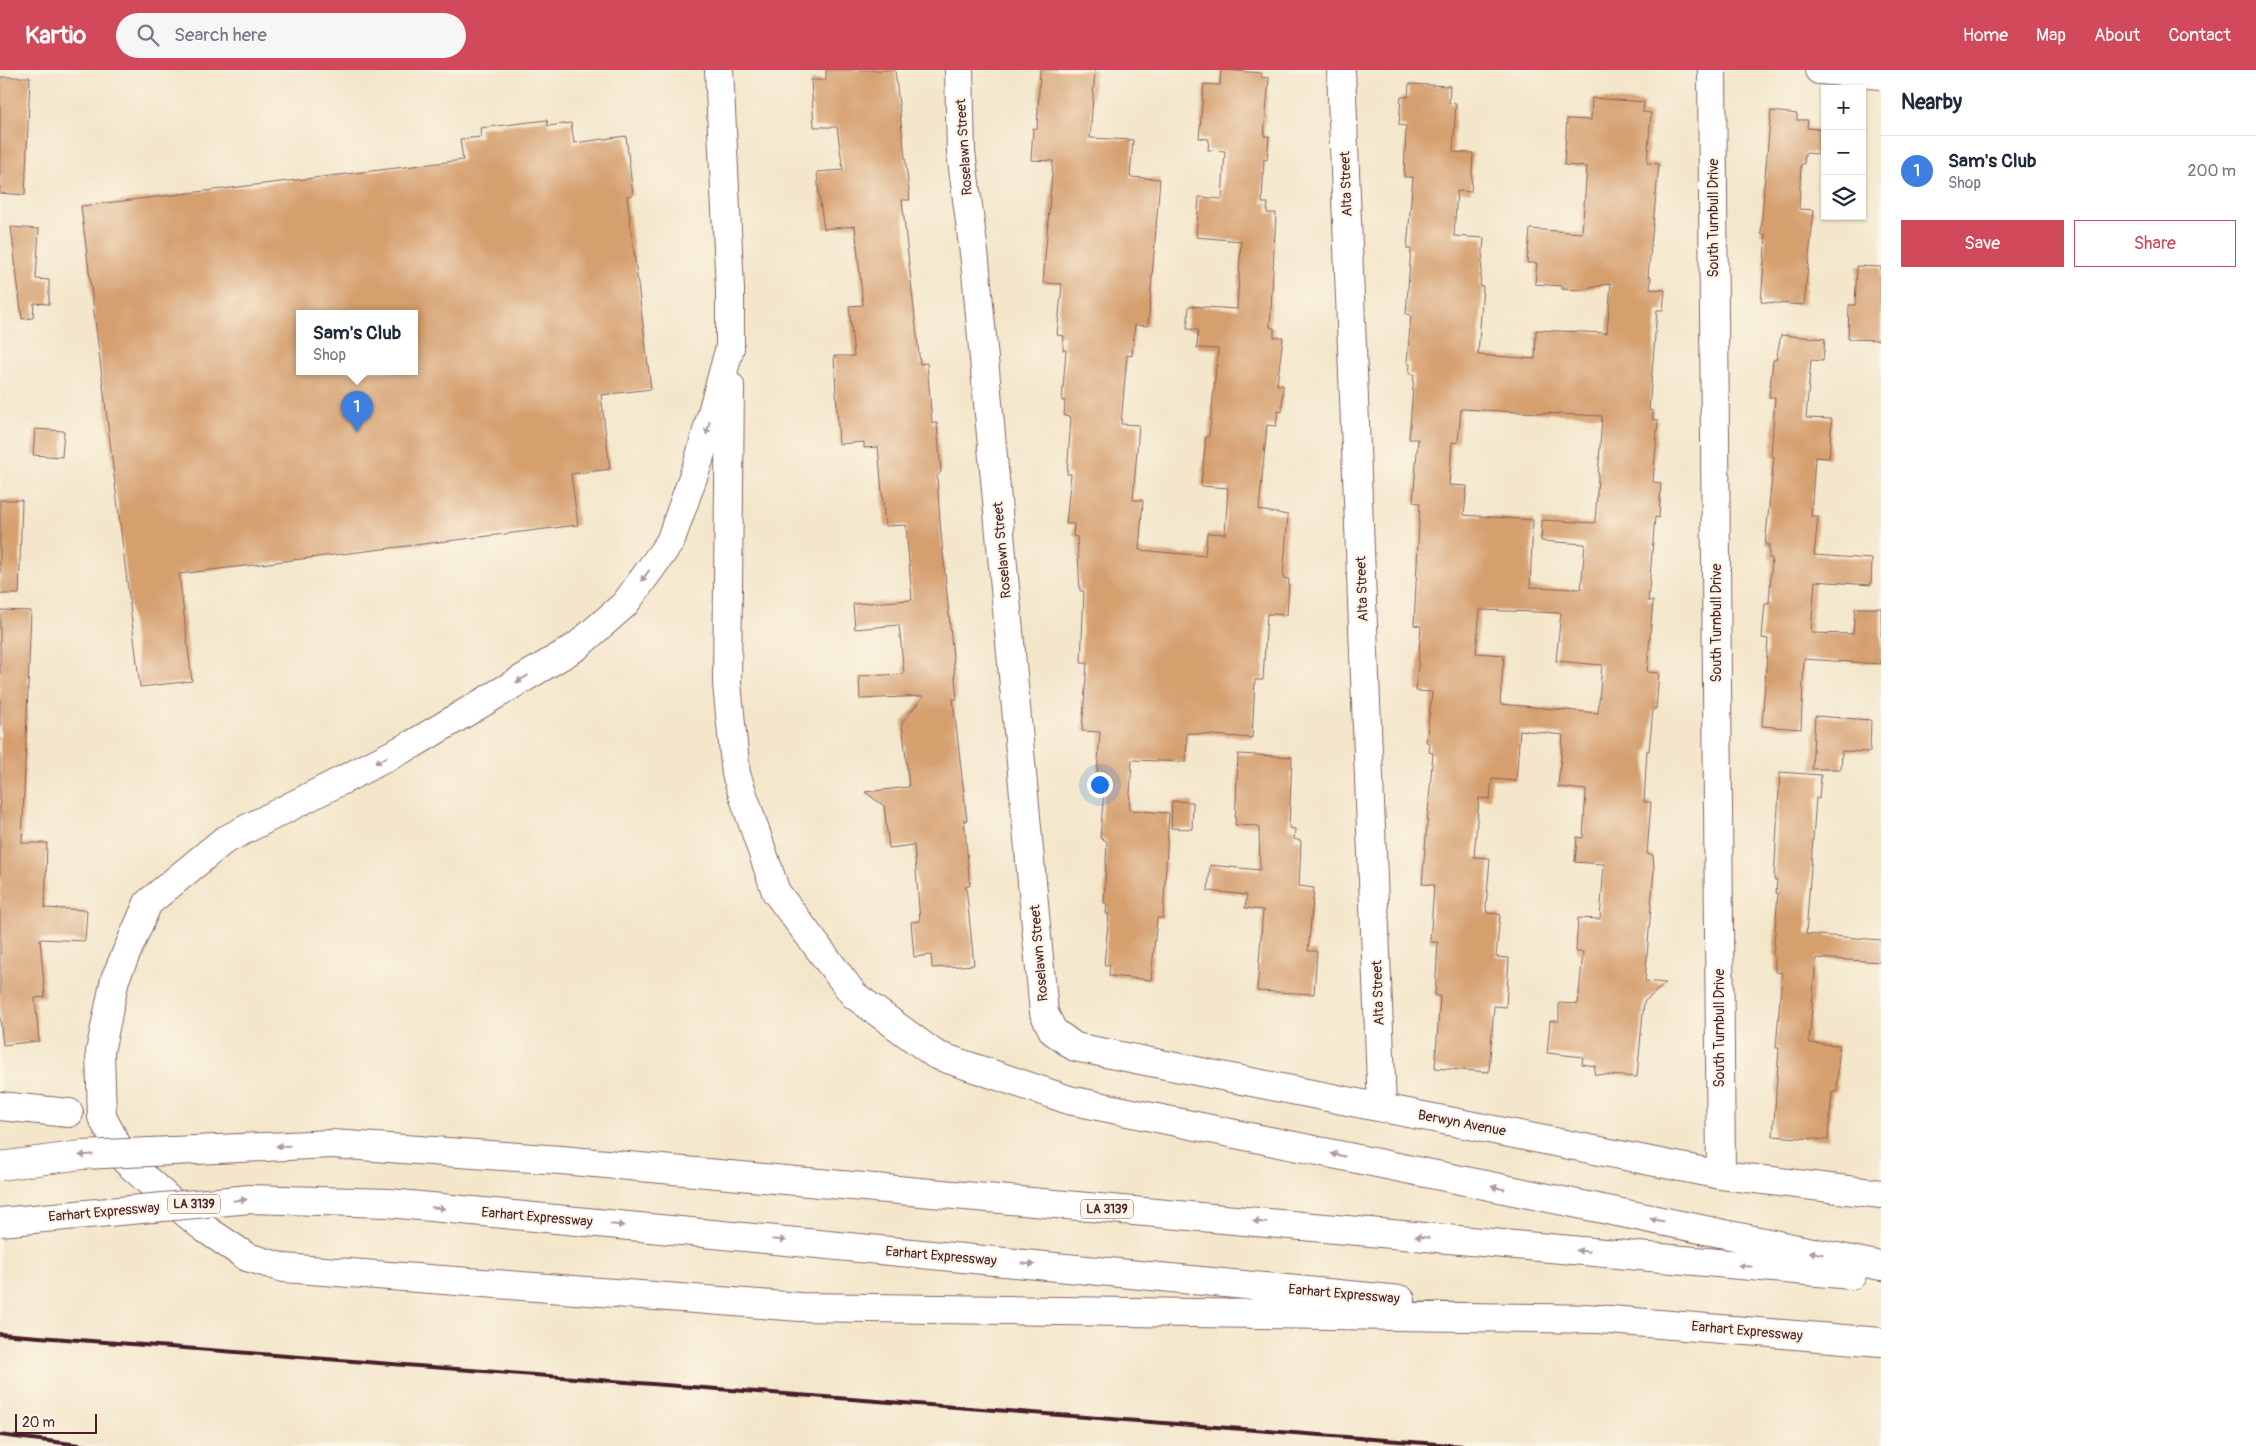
<!DOCTYPE html>
<meta charset="utf-8">
<style>
:root{--surface:#fff;--page:#f6f6f7;--text:#1f2937;--muted:#747a83;--line:#e0e1e3;--accent:#d1495b}
body{margin:0;font-family:Pangolin,sans-serif;background:var(--page);color:var(--text)}
.controls{position:absolute;right:15px;top:15px;display:grid;overflow:hidden;border-radius:0px;box-shadow:0 1px 4px #0004}
.controls button{width:45px;height:45px;display:grid;place-items:center;padding:0;border:0;border-bottom:1px solid var(--line);background:var(--surface);color:var(--text);font:25px sans-serif}
.scale{position:absolute;left:15px;bottom:12px;width:82px;box-sizing:border-box;padding-left:5px;border:2px solid #4a1f2b;border-top:0;font-size:14px;line-height:18px;white-space:nowrap;color:#4a1f2b;-webkit-text-stroke:4px #fcf5e5;paint-order:stroke}
.you{position:absolute;left:1099px;top:714px;width:18px;height:18px;margin:-12px;border:4px solid #fff;border-radius:50%;background:#1a73e8;box-shadow:0 0 0 8px #1a73e833}
.badge{display:grid;place-items:center;width:32px;height:32px;border-radius:50%;background:var(--accent);color:#fff;font-size:16px;font-weight:700}
.pin{position:absolute;translate:-50% -41px;filter:drop-shadow(0 1px 2px #0008)}
.pin::after{content:'';position:absolute;top:26px;width:18px;height:15px;background:inherit;clip-path:polygon(0 0,100% 0,50% 100%)}
.popup{position:absolute;left:296px;top:240px;width:122px;height:65px;box-sizing:border-box;display:grid;place-content:center;border-radius:0px;background:var(--surface);filter:drop-shadow(0 1px 4px #0005);font-size:16px;white-space:nowrap;color:var(--muted)}
.popup b{font-size:19px;color:var(--text)}
.popup::after{content:'';position:absolute;left:50%;top:100%;margin-left:-10px;border:10px solid transparent;border-top-color:var(--surface)}
.list{margin:0;padding:0;list-style:none}
h2{display:flex;justify-content:space-between;align-items:center;height:65px;margin:0;padding:0 20px;font-size:21px}
h2 small{font-size:16px;font-weight:400;color:var(--muted)}
.list li{display:grid;grid-template-columns:32px 1fr auto;gap:15px;align-items:center;box-sizing:border-box;height:70px;padding:0 20px;border-top:1px solid var(--line)}
.list b{display:block;font-size:19px;white-space:nowrap}
.list p{margin:0;font-size:16px;white-space:nowrap;color:var(--muted)}
.list em{font-size:16px;font-style:normal;color:var(--muted)}
.actions{display:flex;gap:10px;padding:15px 20px}
.actions a{flex:1;padding:11px 0;border:1px solid var(--accent);border-radius:0px;text-align:center;font-size:18px;color:var(--accent)}
.actions .main{background:var(--accent);color:#fff}
.icon{flex:none;width:28px;height:28px;fill:none;stroke:currentColor;stroke-width:2;stroke-linecap:round;stroke-linejoin:round}
.map{position:relative;flex:none;width:1881px;height:1376px;overflow:hidden}
header{display:flex;align-items:center;gap:30px;box-sizing:border-box;height:70px;padding:0 25px;background:var(--accent);color:#fff}
header strong{font-size:24px}
nav{display:flex;gap:28px;margin-inline-start:auto;font-size:18px}
.search{width:350px;height:45px;background:var(--page);display:flex;align-items:center;gap:12px;box-sizing:border-box;padding:0 18px;border-radius:28px;color:var(--muted);font-size:19px}
main{display:flex}
aside{flex:1;background:var(--surface)}
.map>svg:first-child{display:block}
.building{fill:#d59f6e;fill-rule:evenodd}
.lines{fill:none;stroke-linecap:round;stroke-linejoin:round}
.minor-casing{stroke:#856563;stroke-width:30}
.highway-casing{stroke:#856563;stroke-width:30}
.minor{stroke:#fff;stroke-width:28}
.highway{stroke:#fff;stroke-width:28}
.rail{stroke:#4a1f2b;stroke-width:4}
.highway-bridge-casing{stroke:#856563;stroke-width:30;stroke-linecap:butt}
.highway-bridge{stroke:#fff;stroke-width:28}
.oneway{fill:#ae9aa0}
.labels{text-anchor:middle;dominant-baseline:central;stroke-width:4.5;stroke-linejoin:round;paint-order:stroke}
.shield{fill:#fcf5e5;stroke:#7f5f63;stroke-width:1}
.shield-label{font-size:12px;font-weight:bold;fill:#4a1f2b}
.street-label{font-size:14px;fill:#4a1f2b;stroke:#fcf5e5}
</style>
<header>
<strong>Kartio</strong>
<div class="search"><svg class="icon" aria-label="search" viewBox="0 0 24 24"><circle cx="10" cy="10" r="6"/><path d="M15 15l6 6"/></svg>Search here</div>
<nav><a>Home</a><a>Map</a><a>About</a><a>Contact</a></nav>
</header>
<main>
<div class="map">
<svg width="1881" height="1376" viewBox="0 0 1881 1376">
<rect width="100%" height="100%" fill="#fcf5e5"/>
<filter id="ink" filterUnits="userSpaceOnUse"><feTurbulence type="fractalNoise" baseFrequency=".02" numOctaves="2"/><feDisplacementMap in="SourceGraphic" scale="10" xChannelSelector="R" yChannelSelector="G"/><feConvolveMatrix kernelMatrix="1 2 1 2 8 2 1 2 1" color-interpolation-filters="sRGB"/></filter>
<filter id="wash" filterUnits="userSpaceOnUse"><feTurbulence type="fractalNoise" baseFrequency=".0096" numOctaves="4" result="noise"/><feDisplacementMap in="SourceGraphic" scale="20" xChannelSelector="R" yChannelSelector="G"/><feGaussianBlur stdDeviation="1.12" result="paint"/><feColorMatrix in="noise" values="0 0 0 0 0 0 0 0 0 0 0 0 0 0 0 0 0 1.4 0 .05"/><feComposite in="paint" operator="in"/></filter>
<g filter="url(#wash)">
<rect width="100%" height="100%" fill="#f3e6ca"/>
<g id="blocks">
<!-- building -->
<path class="building" d="M826 0H895L910 130H902L920 294 927 293 932 353H937L941 402 937 406 940 452 957 629H953L967 751 964 749 970 816H966L974 895 932 898 931 885 914 887 911 852 920 851 914 775 889 778 884 736 865 722 909 717 902 652 924 626 860 629 859 606 904 604 899 555 855 559 853 534 912 530 906 455 885 456 878 377 864 378V372L839 374 834 286H854L849 236 863 235 855 156 824 159 819 125 817 102 843 100 837 57H814L811 10H826Z
M1040 0H1095L1090 68 1133 70 1130 107 1160 109 1148 256 1135 255 1132 286 1127 285 1121 354 1139 355 1133 430H1143L1139 480 1205 486 1207 463 1225 464 1228 418 1201 416 1206 367H1209L1218 279 1197 278 1198 260 1187 259 1189 236 1237 239 1241 171 1196 167 1199 127 1222 129 1225 81 1208 80 1209 69 1199 68 1204 14 1220 15 1221 0 1262 3 1261 7 1269 8 1264 66H1269L1267 90 1264 89 1262 133H1268L1267 143H1276L1270 257 1274 258V267H1283L1277 315H1283L1282 342 1278 341 1276 356 1267 355 1259 440 1288 445 1283 508 1289 509 1287 545 1267 544 1263 610H1255L1252 668 1187 663 1186 692 1132 690 1129 740 1169 743 1163 848H1157L1151 910 1109 906 1110 895H1104L1109 844H1106L1107 834 1104 833 1107 771 1100 768 1104 721H1096L1100 662 1082 661 1087 593H1081L1084 521H1080L1077 467 1073 466 1074 454H1066L1071 404H1067L1071 347 1064 346 1065 331H1062L1066 280H1063L1064 266 1057 265 1062 214 1043 213 1053 91 1031 90 1033 58 1037 59Z
M0 7H30L25 125 0 123Z
M1409 14 1450 16 1449 33 1456 34 1453 82 1473 83 1471 122 1457 121 1454 166 1484 168 1480 216H1483L1478 285 1535 289 1536 260 1607 263 1611 213 1583 220 1562 219V216L1535 214 1537 193H1527L1530 159 1582 163 1587 97 1564 95 1567 49 1591 50 1592 28 1644 32 1643 42 1651 43 1647 93 1659 94 1648 206 1651 207 1650 219 1665 220 1663 240H1657L1649 340 1653 341V350H1658L1653 412 1661 413 1659 448 1655 447 1648 531H1653L1647 602 1659 603 1656 639H1653L1649 681 1647 680 1644 732H1651L1647 784 1653 785 1654 799 1645 911 1666 913 1644 932 1637 1007 1594 1004 1595 996 1582 994 1583 987 1547 983 1550 951H1559V933L1578 934 1583 882H1576L1578 848 1600 849 1604 794 1575 792 1577 767 1583 768 1586 720 1558 717 1563 665 1520 660 1516 711 1492 709 1490 729 1479 728 1474 787 1490 788 1486 837 1487 843 1500 844 1496 887 1509 888 1506 937 1494 936 1489 1002 1435 998 1440 926H1435L1438 872H1430L1434 815 1422 814 1433 683 1429 682 1430 673 1426 672 1432 622 1416 621 1421 556 1414 555 1420 433 1413 432 1418 369H1409L1414 304H1409L1410 294 1407 293 1411 245 1406 244 1411 179H1407L1413 107H1404L1406 56 1399 55 1401 27H1408ZM1461 339 1602 346 1595 453 1542 450 1541 471 1585 474 1581 519 1530 517 1533 450 1464 445 1467 416 1449 415 1452 372 1458 373ZM1480 540 1561 543 1556 591 1602 595 1598 643 1500 634 1504 585 1476 583Z
M1771 41 1797 44V50H1808L1807 58 1820 59 1818 84 1805 83 1804 94H1801L1799 139 1814 140 1804 235 1761 232 1766 165 1761 164 1764 117Z
M547 50 548 56 571 53 574 73 626 66 633 125 627 126 651 319 601 325 610 399 571 404 578 455 179 504 192 611 140 617 81 136 463 90 460 69 481 67 480 58ZM300 243H414V301H300Z
M11 157 39 159 36 209 49 210V234L34 233 33 248 22 249Z
M1857 196 1881 197V270L1848 269 1849 235H1855Z
M1781 265 1825 269 1823 291 1811 290 1806 348 1832 349 1829 388 1815 387 1811 446H1818L1814 485 1872 489 1871 515 1815 511 1811 563 1853 564 1855 538H1881V594L1804 589 1801 659 1762 656 1768 569 1762 568 1765 533H1769L1772 488H1769V475H1765L1774 387 1771 386 1775 327H1769L1773 290H1776Z
M35 359 64 361 62 387 33 385Z
M0 430H22L19 524H0Z
M0 540 31 541 22 773H47L45 838 87 840 85 871 40 869 45 927 35 928 39 971 3 975 0 948Z
M1815 646 1871 650 1870 682 1842 681 1841 699H1812Z
M1238 684 1292 687 1289 758 1295 759 1294 769 1301 771 1299 816 1314 818 1308 881H1317L1314 924 1257 921 1263 840 1245 838 1247 825 1208 821 1210 795 1260 800 1259 756 1235 755Z
M1780 702 1821 705 1819 729 1816 728 1806 864 1881 870V892L1816 888 1809 973 1839 975 1837 1022H1832L1828 1070 1773 1066 1779 978H1776L1782 903 1775 902V887H1773L1778 823H1776L1777 810H1774Z
M1172 731 1193 732 1192 759 1171 758Z"/>
</g>
</g>
<g filter="url(#ink)">
<use href="#blocks" fill-opacity="0" stroke="#856563" stroke-width="1"/>
<g class="lines">
<defs>
<path id="minor" d="M719 0 730 219V277
M959 0 961 82 975 191 1044 943 1053 961 1075 977 1721 1105 1881 1124
M1341 0 1382 1037
M1712 0 1721 1105
M1819 0 1881 5
M0 1036 69 1043"/>
<path id="highway" d="M730 277 699 390 670 472 625 534 576 577 413 674 223 771 148 833 115 909 100 982 102 1047 125 1090 165 1126 204 1158 247 1187 284 1198 800 1237 1603 1249
M730 316 727 614 736 704 776 822 854 925 936 985 1069 1030 1881 1196
M332 1074 561 1090 1852 1205
M389 1133 1401 1230
M1585 1248 1881 1272"/>
</defs>
<!-- minor casing -->
<use href="#minor" class="minor-casing"/>
<!-- highway casing -->
<use href="#highway" class="highway-casing"/>
<!-- minor -->
<use href="#minor" class="minor"/>
<!-- highway -->
<use href="#highway" class="highway"/>
<!-- rail -->
<path class="rail" d="M0 1264 1464 1376
M0 1365 88 1376"/>
<defs>
<path id="highway-bridge" d="M0 1096 82 1085 332 1074
M0 1152 250 1129 389 1133"/>
</defs>
<!-- highway-bridge casing -->
<use href="#highway-bridge" class="highway-bridge-casing"/>
<!-- highway-bridge -->
<use href="#highway-bridge" class="highway-bridge"/>
</g>
<!-- one-way arrows -->
<defs><path id="oneway-solid" d="M-6-.8H1V-3.2L6.5 0L1 3.2V.8H-6Z" transform="scale(1.25)"/></defs>
<g class="oneway">
<use href="#oneway-solid" transform="translate(708 358) rotate(105)"/>
<use href="#oneway-solid" transform="translate(645 506) rotate(126)"/>
<use href="#oneway-solid" transform="translate(522 609) rotate(149)"/>
<use href="#oneway-solid" transform="translate(381 690) rotate(153)"/>
<use href="#oneway-solid" transform="translate(283 1076) rotate(178)"/>
<use href="#oneway-solid" transform="translate(86 1085) rotate(176)"/>
<use href="#oneway-solid" transform="translate(1338 1085) rotate(-168)"/>
<use href="#oneway-solid" transform="translate(1498 1118) rotate(-168)"/>
<use href="#oneway-solid" transform="translate(240 1130) rotate(-5)"/>
<use href="#oneway-solid" transform="translate(438 1138) rotate(5)"/>
<use href="#oneway-solid" transform="translate(1657 1150) rotate(-168)"/>
<use href="#oneway-solid" transform="translate(1260 1152) rotate(-175)"/>
<use href="#oneway-solid" transform="translate(617 1155) rotate(5)"/>
<use href="#oneway-solid" transform="translate(1422 1167) rotate(-175)"/>
<use href="#oneway-solid" transform="translate(779 1170) rotate(5)"/>
<use href="#oneway-solid" transform="translate(1583 1181) rotate(-175)"/>
<use href="#oneway-solid" transform="translate(1816 1183) rotate(-168)"/>
<use href="#oneway-solid" transform="translate(1028 1194) rotate(5)"/>
<use href="#oneway-solid" transform="translate(1745 1196) rotate(-175)"/>
</g>
</g>
<g class="labels">
<!-- shield labels -->
<g class="shield">
<rect x="168" y="1124.5" width="52" height="19" rx="4"/>
<rect x="1081" y="1129.5" width="52" height="19" rx="4"/>
</g>
<g class="shield-label">
<text x="194" y="1134">LA 3139</text>
<text x="1107" y="1139">LA 3139</text>
</g>
<!-- street labels -->
<g class="street-label">
<text transform="translate(964 77) rotate(-94)">Roselawn Street</text>
<text transform="translate(1346 114) rotate(-92)">Alta Street</text>
<text transform="translate(1713 148) rotate(-90)">South Turnbull Drive</text>
<text transform="translate(1002 480) rotate(-95)">Roselawn Street</text>
<text transform="translate(1362 519) rotate(-92)">Alta Street</text>
<text transform="translate(1716 553) rotate(-90)">South Turnbull Drive</text>
<text transform="translate(1039 883) rotate(-95)">Roselawn Street</text>
<text transform="translate(1378 923) rotate(-92)">Alta Street</text>
<text transform="translate(1719 958) rotate(-90)">South Turnbull Drive</text>
<text transform="translate(1462 1053) rotate(11)">Berwyn Avenue</text>
<text transform="translate(104 1142) rotate(-5)">Earhart Expressway</text>
<text transform="translate(537 1147) rotate(5)">Earhart Expressway</text>
<text transform="translate(941 1186) rotate(5)">Earhart Expressway</text>
<text transform="translate(1344 1224) rotate(5)">Earhart Expressway</text>
<text transform="translate(1747 1261) rotate(5)">Earhart Expressway</text>
</g>
</g>
</svg>
<div class="controls">
<button>+</button>
<button>−</button>
<button><svg class="icon" aria-label="layers" viewBox="0 0 24 24"><path d="M12 4l9 5-9 5-9-5zM3 14l9 5 9-5"/></svg></button>
</div>
<div class="scale">20 m</div>
<div class="you"></div>
<div class="pin badge" style="left:357px;top:362px;background:#3f7fe0">1</div>
<div class="popup"><b>Sam's Club</b>Shop</div>
</div>
<aside>
<h2>Nearby<small></small></h2>
<ul class="list">
<li><span class="badge" style="background:#3f7fe0">1</span><div><b>Sam's Club</b><p>Shop</p></div><em>200 m</em></li>
</ul>
<div class="actions"><a class="main">Save</a><a>Share</a></div>
</aside>
</main>
